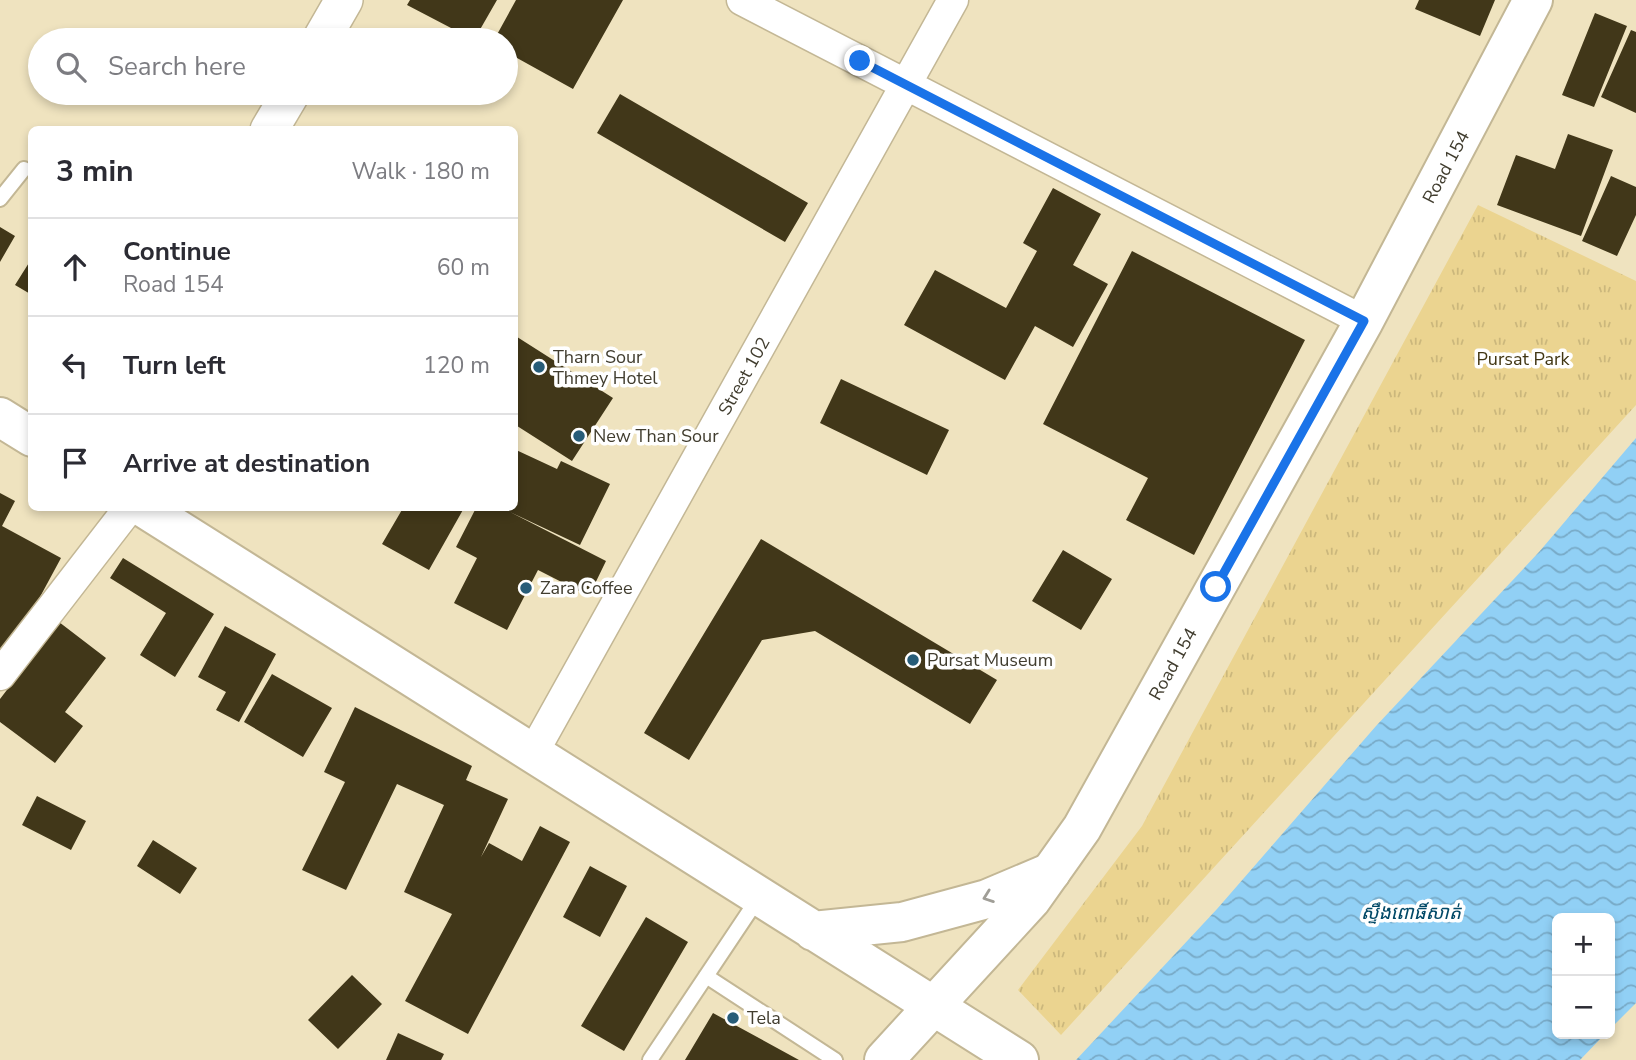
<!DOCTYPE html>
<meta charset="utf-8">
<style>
:root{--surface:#fff;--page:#f7f7f7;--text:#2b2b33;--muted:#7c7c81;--line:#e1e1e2}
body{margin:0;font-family:"Nunito Sans","Noto Sans Khmer",sans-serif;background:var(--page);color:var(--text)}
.controls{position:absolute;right:21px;bottom:21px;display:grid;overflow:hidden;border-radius:10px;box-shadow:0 4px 10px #0003}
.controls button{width:63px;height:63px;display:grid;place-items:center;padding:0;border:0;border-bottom:2px solid var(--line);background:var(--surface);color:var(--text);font:35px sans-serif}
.stop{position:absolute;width:21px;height:21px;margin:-16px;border:5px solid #1a73e8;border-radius:50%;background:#fff}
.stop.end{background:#1a73e8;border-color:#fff;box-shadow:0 2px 7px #0008}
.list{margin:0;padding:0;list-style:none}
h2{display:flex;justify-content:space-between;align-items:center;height:91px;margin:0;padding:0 28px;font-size:30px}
h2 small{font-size:23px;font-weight:400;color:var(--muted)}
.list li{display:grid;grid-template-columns:46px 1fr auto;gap:21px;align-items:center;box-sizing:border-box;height:98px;padding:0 28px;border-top:2px solid var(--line)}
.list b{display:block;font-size:26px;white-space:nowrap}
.list p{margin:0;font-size:23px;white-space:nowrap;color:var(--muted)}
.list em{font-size:23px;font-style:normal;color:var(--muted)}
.icon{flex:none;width:38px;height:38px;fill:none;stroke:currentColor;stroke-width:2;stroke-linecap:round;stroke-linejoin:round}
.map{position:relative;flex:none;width:1636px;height:1060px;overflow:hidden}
.search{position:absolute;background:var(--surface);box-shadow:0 4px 10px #0003;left:28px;top:28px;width:490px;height:77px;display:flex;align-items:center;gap:18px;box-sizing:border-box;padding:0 24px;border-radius:38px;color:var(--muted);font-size:26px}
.panel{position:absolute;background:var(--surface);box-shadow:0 4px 10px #0003;left:28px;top:126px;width:490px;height:385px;border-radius:10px}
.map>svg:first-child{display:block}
.grass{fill:url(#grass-tufts)}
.water{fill:url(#water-waves)}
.building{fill:#413719}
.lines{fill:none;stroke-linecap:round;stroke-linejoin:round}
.service-casing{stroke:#c3b795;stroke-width:18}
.minor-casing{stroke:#c3b795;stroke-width:33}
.tertiary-casing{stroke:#c3b795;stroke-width:40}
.secondary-casing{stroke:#c3b795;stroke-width:42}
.primary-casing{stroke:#c3b795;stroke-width:42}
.service{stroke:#fff;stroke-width:14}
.minor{stroke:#fff;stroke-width:30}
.tertiary{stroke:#fff;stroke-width:37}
.secondary{stroke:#fff;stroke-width:38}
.primary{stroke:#fff;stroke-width:38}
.oneway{stroke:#a09e97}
.route{stroke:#1a73e8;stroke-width:9}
.poi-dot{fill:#275c78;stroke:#fff;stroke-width:2.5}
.labels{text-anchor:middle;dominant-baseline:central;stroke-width:7;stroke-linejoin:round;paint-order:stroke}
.street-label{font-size:18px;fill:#413d2f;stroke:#fff}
.poi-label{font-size:18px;fill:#413d2f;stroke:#fff;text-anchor:start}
.park-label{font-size:18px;fill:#413614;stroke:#fff}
.water-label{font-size:19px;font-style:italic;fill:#024967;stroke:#fff}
</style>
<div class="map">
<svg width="1636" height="1060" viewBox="0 0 1636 1060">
<defs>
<pattern id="grass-tufts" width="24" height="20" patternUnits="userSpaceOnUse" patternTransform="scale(1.75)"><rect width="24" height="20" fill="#ebd490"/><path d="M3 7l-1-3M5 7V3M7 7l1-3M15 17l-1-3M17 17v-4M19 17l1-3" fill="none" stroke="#cbb77c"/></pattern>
<pattern id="water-waves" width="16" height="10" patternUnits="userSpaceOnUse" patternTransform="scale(1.75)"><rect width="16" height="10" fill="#91d0f5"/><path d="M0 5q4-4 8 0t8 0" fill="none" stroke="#78aac7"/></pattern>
</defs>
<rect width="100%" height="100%" fill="#efe3bf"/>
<!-- grass -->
<path class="grass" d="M1478 205 1636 281V405L1061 1035 1018 990 1142 826Z"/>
<!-- water -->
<path class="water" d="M1636 438V1003L1610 1029V918H1557V1034H1605L1580 1060H1076L1217 909 1376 726 1539 552Z"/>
<!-- building -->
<path class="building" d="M410 0H497L474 40 407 5Z
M516 0H623L573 89 506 52V40H494Z
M1419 0H1495L1480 36 1415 9Z
M1595 13 1627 26 1594 107 1562 95Z
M1631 30 1636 32V113L1601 97Z
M620 94 808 203 785 242 597 133Z
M1568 134 1613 150 1581 236 1497 205 1516 155 1555 169Z
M1611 176 1636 187V215L1617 256 1582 241Z
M1053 188 1101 214 1073 265 1108 284 1073 347 1035 326 1005 380 904 325 935 270 1006 308 1037 251 1023 243Z
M0 227 15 236 0 262Z
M1132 251 1305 340 1194 555 1126 520 1148 478 1043 424Z
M32 258V295L15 285Z
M514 335 613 398 572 461 514 424Z
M841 379 949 430 927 475 820 423Z
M514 449 557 469 561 461 610 484 580 545 510 512 606 561 589 596 538 570 507 630 454 603 477 558 456 547 476 508H514Z
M0 493 15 501 2 526 61 558 0 671Z
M403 508H464L429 570 382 544Z
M761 539 997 680 970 724 815 631 762 640 689 760 644 733Z
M1063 550 1112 579 1081 630 1032 601Z
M123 558 214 614 175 677 140 655 166 613 110 578Z
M59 622 106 658 65 712 83 726 55 763 0 722V699Z
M225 626 276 654 239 722 216 710 226 692 198 677Z
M272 674 332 708 303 757 244 722Z
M355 707 472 766 466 780 508 799 481 857 489 843 522 861 540 826 570 842 468 1034 405 1001 452 914 404 892 444 805 397 784 346 890 302 870 345 782 324 772Z
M37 796 86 821 71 850 22 825Z
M153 840 197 868 180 894 137 866Z
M590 866 627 886 600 937 563 917Z
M646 917 688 942 624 1051 581 1026Z
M352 975 382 1004 338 1049 308 1020Z
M713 1013 799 1060H685Z
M398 1033 444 1054 441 1060H386Z"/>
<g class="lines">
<defs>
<path id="service" d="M0 199 24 169
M706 976 835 1060
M650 1060 759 897"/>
<path id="minor" d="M742 0 1364 321
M0 675 129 508
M534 751 953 0"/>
<path id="tertiary" d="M321 40 344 0
M269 130 291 93"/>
<path id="secondary" d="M884 1060 1031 900 1082 828 1364 321 1533 0"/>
<path id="primary" d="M0 417 32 437
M144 508 1019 1060
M813 931 902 922 987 899 1051 872"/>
</defs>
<!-- service casing -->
<use href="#service" class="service-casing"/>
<!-- minor casing -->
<use href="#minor" class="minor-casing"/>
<!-- tertiary casing -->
<use href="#tertiary" class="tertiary-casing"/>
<!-- secondary casing -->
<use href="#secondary" class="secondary-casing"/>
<!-- primary casing -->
<use href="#primary" class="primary-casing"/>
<!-- service -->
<use href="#service" class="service"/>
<!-- minor -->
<use href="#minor" class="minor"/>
<!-- tertiary -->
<use href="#tertiary" class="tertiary"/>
<!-- secondary -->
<use href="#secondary" class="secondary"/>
<!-- primary -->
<use href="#primary" class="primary"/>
</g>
<!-- one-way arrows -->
<defs><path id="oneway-chevron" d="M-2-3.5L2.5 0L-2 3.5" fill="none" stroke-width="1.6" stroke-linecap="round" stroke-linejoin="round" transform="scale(1.75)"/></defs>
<use class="oneway" href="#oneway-chevron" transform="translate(988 897) rotate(160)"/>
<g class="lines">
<!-- route -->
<path class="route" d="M860 61 1364 321 1216 587"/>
</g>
<!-- markers -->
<g class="poi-dot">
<circle cx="539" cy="367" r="7"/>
<circle cx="579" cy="436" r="7"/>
<circle cx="526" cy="588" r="7"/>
<circle cx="913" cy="660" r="7"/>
<circle cx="733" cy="1018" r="7"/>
</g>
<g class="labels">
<!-- street labels -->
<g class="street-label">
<text transform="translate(1446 167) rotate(-62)">Road 154</text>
<text transform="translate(744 376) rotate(-61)">Street 102</text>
<text transform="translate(1173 664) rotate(-61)">Road 154</text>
</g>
<!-- poi labels -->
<g class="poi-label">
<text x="553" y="357">Tharn Sour<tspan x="553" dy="21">Thmey Hotel</tspan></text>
<text x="593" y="436">New Than Sour</text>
<text x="540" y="588">Zara Coffee</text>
<text x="927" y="660">Pursat Museum</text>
<text x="747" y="1018">Tela</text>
</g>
<!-- park labels -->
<g class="park-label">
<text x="1523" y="359">Pursat Park</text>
</g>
<!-- water labels -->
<g class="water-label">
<text x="1411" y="913">ស្ទឹងពោធិ៍សាត់</text>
</g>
</g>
</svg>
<div class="controls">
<button>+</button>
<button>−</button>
</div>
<div class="stop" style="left:1216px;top:587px"></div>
<div class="stop end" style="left:860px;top:61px"></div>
<div class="search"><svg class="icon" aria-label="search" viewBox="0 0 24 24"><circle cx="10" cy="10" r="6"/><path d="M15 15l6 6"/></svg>Search here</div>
<section class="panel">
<h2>3 min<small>Walk · 180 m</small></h2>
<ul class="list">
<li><svg class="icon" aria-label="ahead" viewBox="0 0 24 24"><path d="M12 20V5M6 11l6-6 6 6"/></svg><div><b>Continue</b><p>Road 154</p></div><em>60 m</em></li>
<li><svg class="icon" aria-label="left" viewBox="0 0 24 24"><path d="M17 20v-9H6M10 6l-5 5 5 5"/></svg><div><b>Turn left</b></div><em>120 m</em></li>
<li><svg class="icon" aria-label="arrive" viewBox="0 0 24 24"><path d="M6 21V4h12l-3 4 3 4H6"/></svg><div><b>Arrive at destination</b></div></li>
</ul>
</section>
</div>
